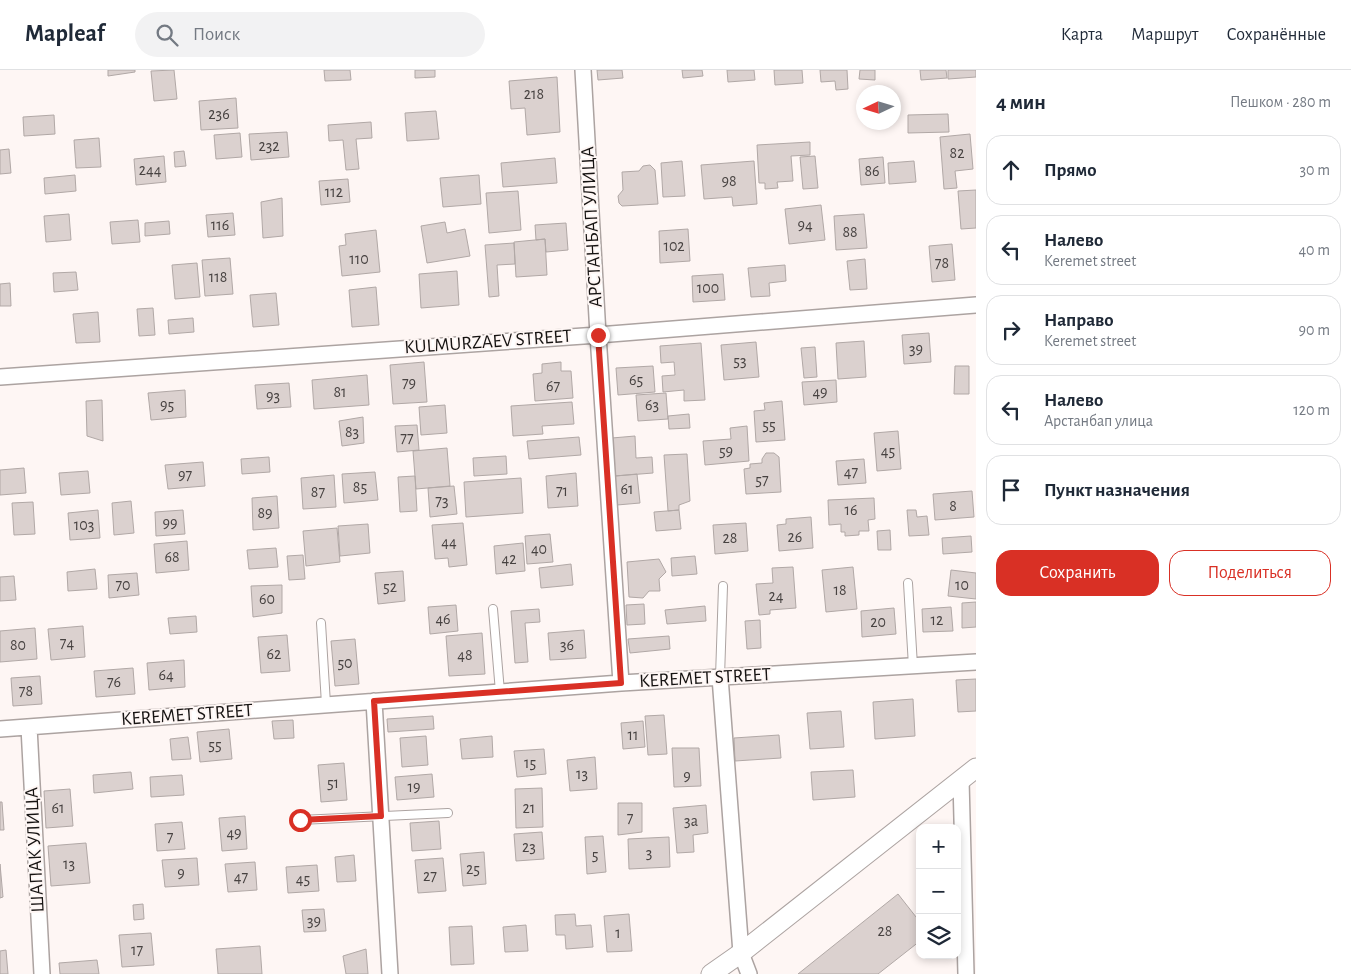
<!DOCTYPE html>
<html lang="ru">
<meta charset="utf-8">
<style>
:root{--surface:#fff;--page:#f2f2f3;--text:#1f2937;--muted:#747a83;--line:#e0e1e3;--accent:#d93025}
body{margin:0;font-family:"Alegreya Sans",sans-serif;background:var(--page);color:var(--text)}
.controls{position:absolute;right:15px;bottom:15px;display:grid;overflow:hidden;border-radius:10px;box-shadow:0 2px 8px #0003}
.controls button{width:45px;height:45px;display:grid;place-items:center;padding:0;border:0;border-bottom:1px solid var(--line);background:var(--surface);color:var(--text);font:25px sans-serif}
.compass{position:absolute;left:856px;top:15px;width:45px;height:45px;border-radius:50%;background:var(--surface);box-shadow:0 2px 8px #0003;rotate:266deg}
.stop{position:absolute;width:15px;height:15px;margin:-11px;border:4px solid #d93025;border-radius:50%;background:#fff}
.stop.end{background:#d93025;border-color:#fff;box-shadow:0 1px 5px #0008}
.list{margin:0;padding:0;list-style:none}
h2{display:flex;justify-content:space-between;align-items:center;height:65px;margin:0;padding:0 20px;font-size:21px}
h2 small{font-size:16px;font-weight:400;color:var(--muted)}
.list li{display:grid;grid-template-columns:32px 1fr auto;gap:15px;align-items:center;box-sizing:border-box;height:70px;margin:0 10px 10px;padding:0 10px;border:1px solid var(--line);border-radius:15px}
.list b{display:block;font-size:19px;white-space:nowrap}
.list p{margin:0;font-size:16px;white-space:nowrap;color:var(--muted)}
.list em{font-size:16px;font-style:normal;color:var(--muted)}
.actions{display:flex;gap:10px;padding:15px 20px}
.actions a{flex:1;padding:11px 0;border:1px solid var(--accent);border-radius:15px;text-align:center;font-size:18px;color:var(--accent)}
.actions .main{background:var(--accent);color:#fff}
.icon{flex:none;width:28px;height:28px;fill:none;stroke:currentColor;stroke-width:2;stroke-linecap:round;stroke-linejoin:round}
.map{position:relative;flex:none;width:976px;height:904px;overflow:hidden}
header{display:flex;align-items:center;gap:30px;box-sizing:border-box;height:70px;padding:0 25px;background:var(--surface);border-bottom:1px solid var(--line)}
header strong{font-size:24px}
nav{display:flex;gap:28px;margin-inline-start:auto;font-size:18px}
.search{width:350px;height:45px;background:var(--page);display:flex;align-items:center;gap:12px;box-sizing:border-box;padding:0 18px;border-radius:28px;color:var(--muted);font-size:19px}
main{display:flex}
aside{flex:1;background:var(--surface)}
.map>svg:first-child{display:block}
.building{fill:#dbd1cf;stroke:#b1a8a6}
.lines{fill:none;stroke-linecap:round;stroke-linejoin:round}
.service-casing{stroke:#aca3a1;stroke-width:10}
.minor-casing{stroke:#aca3a1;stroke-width:18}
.tertiary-casing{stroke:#aca3a1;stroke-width:21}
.service{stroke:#fff;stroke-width:8}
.minor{stroke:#fff;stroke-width:15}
.tertiary{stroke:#fff;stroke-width:19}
.route{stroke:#d93025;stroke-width:6}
.labels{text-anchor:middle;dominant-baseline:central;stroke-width:4;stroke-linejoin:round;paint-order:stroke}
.number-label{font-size:16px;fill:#474241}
.street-label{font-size:19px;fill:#161312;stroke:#fef6f4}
</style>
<header>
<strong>Mapleaf</strong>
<div class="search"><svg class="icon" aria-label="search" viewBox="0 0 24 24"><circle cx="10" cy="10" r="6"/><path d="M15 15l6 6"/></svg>Поиск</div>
<nav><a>Карта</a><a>Маршрут</a><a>Сохранённые</a></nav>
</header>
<main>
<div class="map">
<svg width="976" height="904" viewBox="0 0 976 904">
<rect width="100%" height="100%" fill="#fef6f4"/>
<!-- building -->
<path class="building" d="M108 0H135V2L108 6Z
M174 0 177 29 154 31 151 1Z
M324 0H350L351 10 325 11Z
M415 0H435V7L415 8Z
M597 0H622L623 8 598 10Z
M682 0H702L703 6 683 8Z
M727 0H754L755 10 728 12Z
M774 0H802L803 13 775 15Z
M820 0H847L848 19 836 20 835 11 821 12Z
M860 0H875V10L859 9Z
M920 0H946L947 8 921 10Z
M948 0H976V7L948 9Z
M557 7 560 62 527 65 525 38 511 39 509 11Z
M236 28 238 58 201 60 199 31Z
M436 41 439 69 407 71 405 43Z
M948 44 949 62 908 63V45Z
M54 45 55 64 24 66 23 47Z
M371 52 372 68 356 69 359 99 346 100 343 70 329 71 328 55Z
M287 62 289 87 251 90 249 64Z
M240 63 242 87 216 89 214 65Z
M970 64 973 99 955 101 957 118 944 119 940 67Z
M99 68 101 97 76 98 74 70Z
M810 72V85L791 86 793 111 777 112 778 118 765 119V113H759L757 75Z
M9 79 11 103 0 104V80Z
M184 81 186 96 175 97 174 82Z
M164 86 166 112 136 115 134 89Z
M815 86 818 118 803 119 800 87Z
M883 87 885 113 861 115 859 89Z
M555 88 557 113 503 117 501 93Z
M682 91 685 126 663 127 661 93Z
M754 91 757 134 733 136 732 127 704 129 701 95Z
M914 91 916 112 889 114 888 93Z
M650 95 655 100 658 134 622 136 619 133 618 126 623 120 622 102 639 101 643 96Z
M75 105 76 121 45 124 44 108Z
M479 105 481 134 443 137 440 108Z
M348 109 350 132 321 135 319 111Z
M976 120V158L961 159 958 121Z
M518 121 521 160 489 163 486 123Z
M282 128 283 166 263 168 261 132Z
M821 135 825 170 789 174 785 139Z
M233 143 235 165 208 167 206 145Z
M69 144 71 170 46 172 44 146Z
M864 144 867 178 836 180 834 146Z
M138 150 140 172 112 174 110 152Z
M169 151 170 164 145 166V153Z
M445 152 447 163 465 159 470 186 427 193 421 156Z
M566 153 568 180 546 182 545 169 536 170 535 155Z
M688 159 690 191 660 193 659 161Z
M376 160 380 202 342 206 339 176 346 175 345 164Z
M545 169 547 205 516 207 514 172Z
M514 173 515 194 497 195 499 226 489 227 485 175Z
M952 174 955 210 932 212 929 176Z
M230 188 233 224 205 226 202 190Z
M865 189 867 219 850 220 847 191Z
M197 193 200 227 175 229 172 195Z
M785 195 786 211 769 213 770 226 751 227 748 198Z
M457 201 459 235 421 238 419 204Z
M76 202 78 220 54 222 53 203Z
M723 204 725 230 693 232 692 206Z
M10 213 11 236H0V214Z
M376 217 379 255 352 257 349 220Z
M276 223 279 255 253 257 250 225Z
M153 238 155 265 139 266 137 239Z
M98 242 100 272 76 273 73 244Z
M193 248 194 262 169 264 168 250Z
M929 263 931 292 904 294 902 265Z
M864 271 866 307 838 309 836 273Z
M756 272 759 307 724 310 721 275Z
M701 273 705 330 684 331V320L663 322 662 306 675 305 674 292 661 293 660 276Z
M815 277 817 307 804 308 801 278Z
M424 292 427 332 393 334 390 295Z
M561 292V301H571L573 328 535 331 533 304 542 303V294Z
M653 296 655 322 618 325 616 298Z
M955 296H969V324H954Z
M367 305 369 335 314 339 312 310Z
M836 310 837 332 804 335 802 312Z
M289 313 291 337 257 339 255 315Z
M185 320 186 347 151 350 148 323Z
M666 323 668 349 638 351 636 325Z
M102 330 103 371 87 366 86 331Z
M782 331 785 370 756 372 754 341 765 340 764 333Z
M572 332 574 354 542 356 543 364 513 366 511 336Z
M445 335 447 363 421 365 419 337Z
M689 344 690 358 669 359 668 346Z
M363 347 364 373 342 376 339 351Z
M417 355 419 380 397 382 395 356Z
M747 356 749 391 705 395 703 371 731 369 730 358Z
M898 361 901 399 877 401 874 363Z
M635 366 636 388 652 387 653 403 615 406 612 368Z
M579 367 581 385 529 389 527 371Z
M447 378 450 416 416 419 413 381Z
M766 383H774L779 387 781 422 746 424 744 399 750 398V394L762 393V389Z
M687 384 690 431 679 435V440L668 441 664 385Z
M506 386 507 404 474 406 473 388Z
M269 387 270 402 242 404 241 389Z
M864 389 866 413 838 415 836 391Z
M203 392 205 416 168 419 165 395Z
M24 398 26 423 0 425V400Z
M88 401 90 423 61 425 59 403Z
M375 402 378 430 344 433 342 404Z
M576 403 578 436 548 438 546 406Z
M637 404 640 433 617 435 615 406Z
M334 405 336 437 303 439 301 408Z
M415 406 417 441 400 442 398 407Z
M521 408 523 443 466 447 464 412Z
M454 416 457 444 430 447 428 418Z
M972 421 974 447 935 450 933 424Z
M277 426 279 458 253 460 252 428Z
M874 428 875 449 868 450 869 461H859V465L845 466V462H841V454L829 455 828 430Z
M131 431 134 463 114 465 112 433Z
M33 432 35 464 14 465 12 433Z
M98 440 100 468 70 470 68 443Z
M183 440 185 464 156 466 155 442Z
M679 440 681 459 656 461 654 442Z
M907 440H916L917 447 927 446 929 465 909 466Z
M811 447 813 478 779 481 777 455 786 454V449Z
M463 453 467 495 449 497 448 488 435 489 432 455Z
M746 453 748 481 715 484 713 455Z
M368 454 370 483 340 486 338 456Z
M337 458 340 492 306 496 303 461Z
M890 460 891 480H878L877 461Z
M550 464 553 492 527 494 525 466Z
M971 466 972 482 943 484 942 468Z
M187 471 189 500 156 503 154 474Z
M523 473 525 501 496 504 494 476Z
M276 478 278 497 249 499 247 480Z
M303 485 305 509 289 510 287 486Z
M695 486 697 504 672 506 671 488Z
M659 489 666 502 659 509 660 521H649L643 528 629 527 627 492Z
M571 494 573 515 541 518 539 498Z
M793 497 796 538 770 540V544L759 545 756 514 773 513 772 498Z
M853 497 857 539 826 542 822 500Z
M95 499 97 519 68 521 67 502Z
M951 500 976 503V529L948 526Z
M403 501 405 531 378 534 375 503Z
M137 503 139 525 109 528 108 505Z
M14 506 16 530 0 531V507Z
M282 515V543L253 547 251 516Z
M976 532V557L962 558V533Z
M644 534 645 554 627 555 626 535Z
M456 535 458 561 430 564 428 537Z
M705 536 706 551 667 554 665 540Z
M951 537 953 561 923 562 922 539Z
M894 538 896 564 862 567 861 541Z
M539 539 540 552 525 553 528 592 515 593 511 541Z
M196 546 197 562 170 564 168 548Z
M760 550 761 578 747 579 745 551Z
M83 556 85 587 51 590 48 559Z
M35 558 37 589 0 592V561Z
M584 560 586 588 550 590 548 563Z
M482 563 485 604 449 606 446 566Z
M287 565 290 601 261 603 258 567Z
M669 566 670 579 630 583 628 569Z
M355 569 359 614 335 616 331 571Z
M184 590 185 617 149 620 147 593Z
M133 598 135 624 96 627 94 601Z
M40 606 42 634 13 636 11 608Z
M976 609V641L958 642 956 610Z
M913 629 915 666 875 669 873 632Z
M841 641 844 677 810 679 807 643Z
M664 645 667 684 648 685 645 646Z
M433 646 434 659 388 662 387 649Z
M293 650 294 668 274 669 272 651Z
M643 651 645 677 623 679 621 653Z
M229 659 232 689 200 692 197 662Z
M779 665 781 688 735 691 734 668Z
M426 666 428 695 402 697 400 668Z
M492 666 493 687 462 689 460 669Z
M188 667 191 689 172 690 170 669Z
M672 678H699L701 716 674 717Z
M544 679 546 704 517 707 514 681Z
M595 687 597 719 570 721 567 690Z
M344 693 347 730 321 732 318 695Z
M853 700 855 727 813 730 811 702Z
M131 702 133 719 94 723 93 705Z
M432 704 434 727 397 730 395 707Z
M182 705 184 725 151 727 150 707Z
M542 718 543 757 516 758 515 719Z
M70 719 73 756 46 758 44 721Z
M0 732H2L4 760H0Z
M618 733H642V762L618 765Z
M706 735 708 763 693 765 694 782 677 783 673 738Z
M245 746 247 779 222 781 219 748Z
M439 751 441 779 412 781 410 753Z
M182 752 185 779 157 781 155 754Z
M542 762 544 789 516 791 514 764Z
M603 766 606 802 587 804 585 767Z
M669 767 670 797 629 799 628 769Z
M86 773 90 813 51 816 48 776Z
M484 782 486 814 463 816 460 784Z
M354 785 356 811 337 812 335 787Z
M197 788 199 815 165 817 162 790Z
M443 788 446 821 418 823 415 790Z
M255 792 257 820 228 822 225 794Z
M0 794 3 827 0 828Z
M317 795 319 821 288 823 286 797Z
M898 824 920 852V871L878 904H798Z
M143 834 144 849 134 850 133 835Z
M324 839 326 861 304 862 302 840Z
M575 844 576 856 591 855 593 877 566 879 565 865H556L555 845Z
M629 844 632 881 607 882 604 846Z
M526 855 528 881 505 882 503 857Z
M472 856 474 894 451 895 449 857Z
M151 863 154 895 122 897 119 865Z
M260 876 262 904H218L216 879Z
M366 879 368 904H346L343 886Z
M6 880 8 904H0V881Z
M97 890 99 904H60L59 893Z"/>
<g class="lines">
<defs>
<path id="service" d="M908 513 913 596
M493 539 500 622
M321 553 326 634
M720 607 723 516
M300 750 448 743"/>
<path id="minor" d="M583 0 598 265 621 613
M0 307 598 265 976 235
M720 607 741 883 749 904
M374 631 390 904
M29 657 42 904
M0 659 621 613 976 592
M961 710 966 904"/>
<path id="tertiary" d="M711 904 741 883 976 698"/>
</defs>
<!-- service casing -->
<use href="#service" class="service-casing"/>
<!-- minor casing -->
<use href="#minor" class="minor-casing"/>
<!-- tertiary casing -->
<use href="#tertiary" class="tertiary-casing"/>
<!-- service -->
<use href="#service" class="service"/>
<!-- minor -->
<use href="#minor" class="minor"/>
<!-- tertiary -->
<use href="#tertiary" class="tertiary"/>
</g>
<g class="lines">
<!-- route -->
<path class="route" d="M300 750 381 746 374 631 621 613 598 265"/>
</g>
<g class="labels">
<!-- number labels -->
<g class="number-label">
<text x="534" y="24">218</text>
<text x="219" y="44">236</text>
<text x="269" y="76">232</text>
<text x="957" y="83">82</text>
<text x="150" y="100">244</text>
<text x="872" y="101">86</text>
<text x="729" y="111">98</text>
<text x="334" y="122">112</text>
<text x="220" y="155">116</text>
<text x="805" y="155">94</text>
<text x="850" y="162">88</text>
<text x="674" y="176">102</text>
<text x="359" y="189">110</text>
<text x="942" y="193">78</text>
<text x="218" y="207">118</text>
<text x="708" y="218">100</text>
<text x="916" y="279">39</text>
<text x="740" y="291">53</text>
<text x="636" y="310">65</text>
<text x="409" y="313">79</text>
<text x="553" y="316">67</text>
<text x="340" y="322">81</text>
<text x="820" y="322">49</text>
<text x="273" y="326">93</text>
<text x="167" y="335">95</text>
<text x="652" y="335">63</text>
<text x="769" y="355">55</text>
<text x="352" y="362">83</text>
<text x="407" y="368">77</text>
<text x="726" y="381">59</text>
<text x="888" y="381">45</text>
<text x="851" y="402">47</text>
<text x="185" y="405">97</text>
<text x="762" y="410">57</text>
<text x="360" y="417">85</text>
<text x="627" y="419">61</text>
<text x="562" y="421">71</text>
<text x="318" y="422">87</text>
<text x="442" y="431">73</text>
<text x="953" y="436">8</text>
<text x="851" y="440">16</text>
<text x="265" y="443">89</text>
<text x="170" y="453">99</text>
<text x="84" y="455">103</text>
<text x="795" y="467">26</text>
<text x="730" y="468">28</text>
<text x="449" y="472">44</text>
<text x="539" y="479">40</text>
<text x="172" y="487">68</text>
<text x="509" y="489">42</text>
<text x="123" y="515">70</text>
<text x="962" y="515">10</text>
<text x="390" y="517">52</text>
<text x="840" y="520">18</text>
<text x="776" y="526">24</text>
<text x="267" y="529">60</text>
<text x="443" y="549">46</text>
<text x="937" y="550">12</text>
<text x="878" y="552">20</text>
<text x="67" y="573">74</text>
<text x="18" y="575">80</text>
<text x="567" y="575">36</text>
<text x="274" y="584">62</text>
<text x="465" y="585">48</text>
<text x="345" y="593">50</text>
<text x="166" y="605">64</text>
<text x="114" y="612">76</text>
<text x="26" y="621">78</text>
<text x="633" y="665">11</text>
<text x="215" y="675">55</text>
<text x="530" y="693">15</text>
<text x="582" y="704">13</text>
<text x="687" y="706">9</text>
<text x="333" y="713">51</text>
<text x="414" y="717">19</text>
<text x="58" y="738">61</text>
<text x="529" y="738">21</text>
<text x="630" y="748">7</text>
<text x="691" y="751">3а</text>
<text x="234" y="763">49</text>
<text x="170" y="767">7</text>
<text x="529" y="777">23</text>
<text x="649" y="783">3</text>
<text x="595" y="785">5</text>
<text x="69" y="794">13</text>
<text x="473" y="799">25</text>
<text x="181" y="803">9</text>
<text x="430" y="806">27</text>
<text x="241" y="807">47</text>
<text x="303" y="809">45</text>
<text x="314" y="851">39</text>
<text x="885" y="861">28</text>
<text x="618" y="863">1</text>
<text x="137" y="880">17</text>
</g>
<!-- street labels -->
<g class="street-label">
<text transform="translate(592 157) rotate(-93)">АРСТАНБАП УЛИЦА</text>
<text transform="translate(488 272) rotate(-4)">KULMURZAEV STREET</text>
<text transform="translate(705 608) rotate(-3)">KEREMET STREET</text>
<text transform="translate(187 645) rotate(-4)">KEREMET STREET</text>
<text transform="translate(35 780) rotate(-93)">ШАПАК УЛИЦА</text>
</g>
</g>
</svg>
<div class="controls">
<button>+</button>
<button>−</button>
<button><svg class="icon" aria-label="layers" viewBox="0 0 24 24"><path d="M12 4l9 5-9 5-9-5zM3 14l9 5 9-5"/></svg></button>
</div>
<svg class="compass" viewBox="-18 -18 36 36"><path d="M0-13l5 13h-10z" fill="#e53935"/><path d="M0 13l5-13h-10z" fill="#747a83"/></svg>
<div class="stop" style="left:300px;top:750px"></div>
<div class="stop end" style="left:598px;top:265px"></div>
</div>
<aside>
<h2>4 мин<small>Пешком · 280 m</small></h2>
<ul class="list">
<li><svg class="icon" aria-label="ahead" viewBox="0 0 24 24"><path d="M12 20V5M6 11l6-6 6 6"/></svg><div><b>Прямо</b></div><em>30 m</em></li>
<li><svg class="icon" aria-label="left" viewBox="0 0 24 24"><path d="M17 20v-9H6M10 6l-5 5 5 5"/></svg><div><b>Налево</b><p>Keremet street</p></div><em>40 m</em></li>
<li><svg class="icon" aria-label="right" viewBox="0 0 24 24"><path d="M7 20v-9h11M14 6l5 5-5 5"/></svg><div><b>Направо</b><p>Keremet street</p></div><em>90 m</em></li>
<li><svg class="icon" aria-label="left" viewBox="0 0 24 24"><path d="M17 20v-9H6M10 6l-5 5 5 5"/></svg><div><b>Налево</b><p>Арстанбап улица</p></div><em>120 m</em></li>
<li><svg class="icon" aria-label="arrive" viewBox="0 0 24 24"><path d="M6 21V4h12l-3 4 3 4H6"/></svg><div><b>Пункт назначения</b></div></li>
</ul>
<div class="actions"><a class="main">Сохранить</a><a>Поделиться</a></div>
</aside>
</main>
